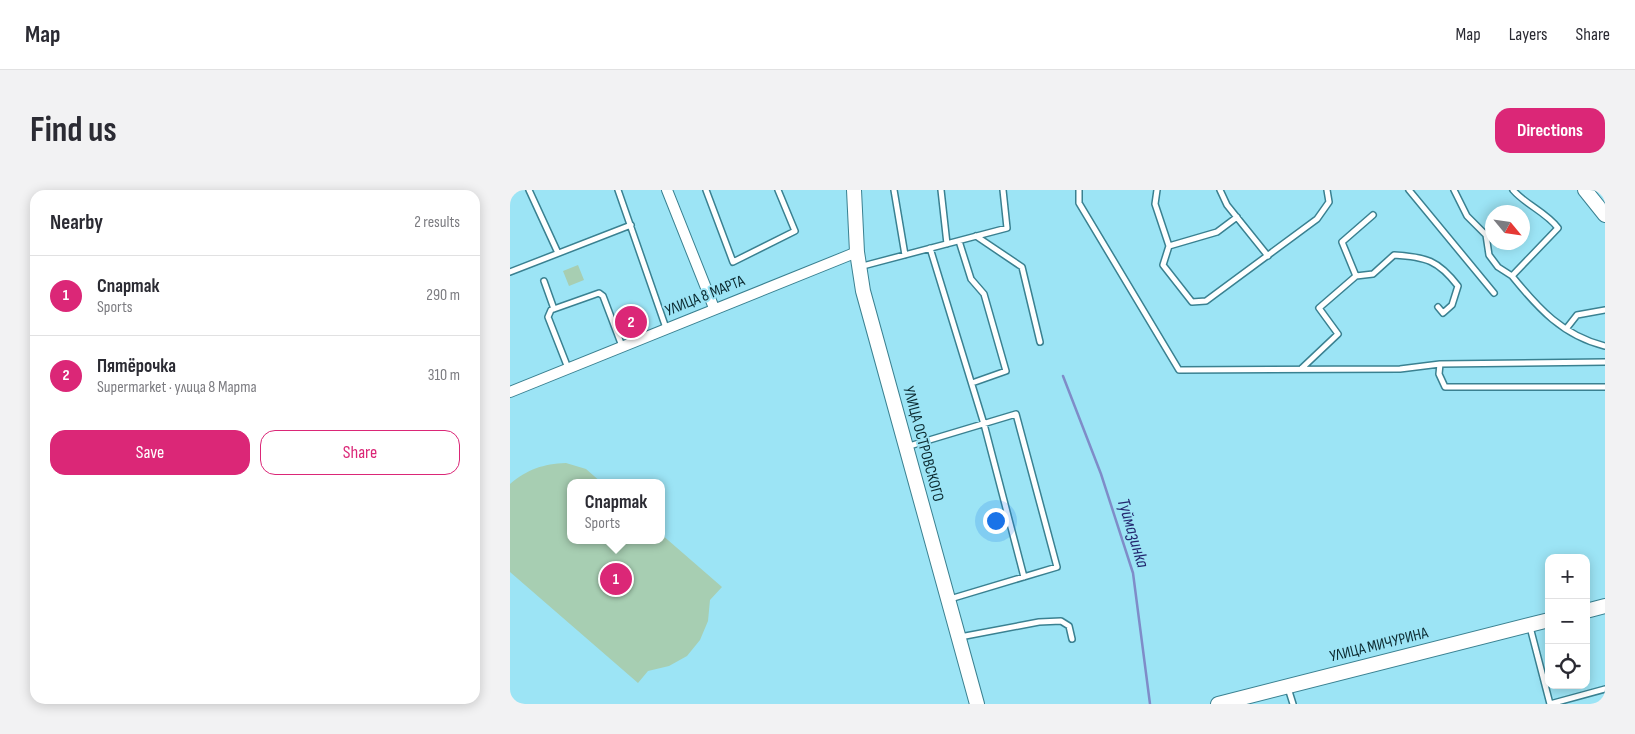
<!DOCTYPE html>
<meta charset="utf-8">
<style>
:root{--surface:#fff;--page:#f2f2f3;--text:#2b2b33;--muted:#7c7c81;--line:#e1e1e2;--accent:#db2777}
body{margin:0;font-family:"Sofia Sans Condensed",sans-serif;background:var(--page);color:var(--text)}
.controls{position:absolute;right:15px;bottom:15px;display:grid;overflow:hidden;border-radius:10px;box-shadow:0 2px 12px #0003}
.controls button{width:45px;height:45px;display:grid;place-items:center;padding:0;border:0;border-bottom:1px solid var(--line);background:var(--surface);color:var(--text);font:25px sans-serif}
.compass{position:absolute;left:975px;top:15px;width:45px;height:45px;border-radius:50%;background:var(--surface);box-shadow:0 2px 12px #0003;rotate:119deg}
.you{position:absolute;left:485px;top:330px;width:18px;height:18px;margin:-12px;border:4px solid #fff;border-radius:50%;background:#1a73e8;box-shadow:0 0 0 8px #1a73e833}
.badge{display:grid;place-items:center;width:32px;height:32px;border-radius:50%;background:var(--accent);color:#fff;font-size:16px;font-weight:700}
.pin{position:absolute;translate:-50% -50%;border:2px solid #fff;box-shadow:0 1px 5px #0006}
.popup{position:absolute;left:57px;top:289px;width:98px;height:65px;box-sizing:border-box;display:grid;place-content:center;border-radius:10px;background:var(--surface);filter:drop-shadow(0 1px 4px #0005);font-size:16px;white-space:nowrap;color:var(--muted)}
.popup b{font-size:19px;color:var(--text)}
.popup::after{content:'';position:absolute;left:50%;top:100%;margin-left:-10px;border:10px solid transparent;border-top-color:var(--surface)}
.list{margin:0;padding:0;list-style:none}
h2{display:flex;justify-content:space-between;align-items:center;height:65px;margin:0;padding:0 20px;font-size:21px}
h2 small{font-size:16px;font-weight:400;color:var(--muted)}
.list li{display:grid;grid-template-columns:32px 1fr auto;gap:15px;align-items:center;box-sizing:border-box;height:80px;padding:0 20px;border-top:1px solid var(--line)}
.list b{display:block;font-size:19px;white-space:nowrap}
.list p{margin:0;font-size:16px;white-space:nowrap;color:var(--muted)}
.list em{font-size:16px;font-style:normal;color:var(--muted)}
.actions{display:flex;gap:10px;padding:15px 20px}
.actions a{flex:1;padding:11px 0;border:1px solid var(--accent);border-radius:15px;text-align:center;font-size:18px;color:var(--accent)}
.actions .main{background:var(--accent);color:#fff}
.icon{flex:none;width:28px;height:28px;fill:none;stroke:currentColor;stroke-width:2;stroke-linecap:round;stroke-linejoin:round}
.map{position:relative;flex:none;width:1095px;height:514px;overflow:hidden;border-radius:15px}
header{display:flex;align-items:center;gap:30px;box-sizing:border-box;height:70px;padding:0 25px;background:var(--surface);border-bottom:1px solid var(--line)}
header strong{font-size:24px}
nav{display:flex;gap:28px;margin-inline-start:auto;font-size:18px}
.intro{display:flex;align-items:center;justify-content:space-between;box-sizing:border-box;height:120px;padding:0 30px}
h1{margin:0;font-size:35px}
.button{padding:12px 22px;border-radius:15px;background:var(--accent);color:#fff;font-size:18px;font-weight:700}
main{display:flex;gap:30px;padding:0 30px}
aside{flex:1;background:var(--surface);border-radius:15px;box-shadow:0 2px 12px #0003}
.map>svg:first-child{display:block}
.green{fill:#a7ceb2}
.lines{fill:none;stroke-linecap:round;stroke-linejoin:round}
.stream{stroke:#7f8cc8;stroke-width:2.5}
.lane-casing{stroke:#3a8191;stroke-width:8}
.street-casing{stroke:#3a8191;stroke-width:12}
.secondary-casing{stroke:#3a8191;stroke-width:16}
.lane{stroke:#fff;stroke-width:5}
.street{stroke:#fff;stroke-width:10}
.secondary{stroke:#fff;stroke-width:14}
.labels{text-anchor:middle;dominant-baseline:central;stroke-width:4;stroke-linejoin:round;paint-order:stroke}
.street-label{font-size:16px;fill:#0b2a30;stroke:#9ce4f5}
.water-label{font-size:18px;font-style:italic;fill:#23286f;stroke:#9ce4f5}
</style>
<header>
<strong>Map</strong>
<nav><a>Map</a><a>Layers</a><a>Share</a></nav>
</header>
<div class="intro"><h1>Find us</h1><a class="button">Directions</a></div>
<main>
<aside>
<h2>Nearby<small>2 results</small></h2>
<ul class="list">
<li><span class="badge">1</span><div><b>Спартак</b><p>Sports</p></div><em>290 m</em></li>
<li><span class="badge">2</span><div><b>Пятёрочка</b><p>Supermarket · улица 8 Марта</p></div><em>310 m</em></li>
</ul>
<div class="actions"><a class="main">Save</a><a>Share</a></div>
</aside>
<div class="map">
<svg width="1095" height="514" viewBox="0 0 1095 514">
<rect width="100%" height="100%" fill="#9ce4f5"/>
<!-- green -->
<path class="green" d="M68 75 74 90 59 96 53 81Z
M56 273 76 279 92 293H61V350H151V344L212 397 200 410 198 431 190 450 177 466 159 476 138 481 128 493 0 382V294C18 279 33 274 56 273Z"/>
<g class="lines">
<!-- stream -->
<path class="stream" d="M553 186 591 284 623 383 640 514"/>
<defs>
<path id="lane" d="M19 0 48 63
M108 0 156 138
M196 0 223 72 285 41 268 0
M384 0 395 65
M431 0 437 54
M569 0V13L669 180 890 179 930 174
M647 0 645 14 659 56 653 75 682 112 696 111 807 29 819 12 817 0
M710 0 717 15 758 66
M899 0 984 103
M944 0 957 26 976 45 979 65 988 77 1002 86 1048 38C1036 22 1016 15 1003 0
M466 46 512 77 530 152
M449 51 461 89 474 104 496 181 462 193
M659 56 707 42 727 27
M420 58 474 234 514 387
M349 77 497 38 493 0
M0 82 121 35
M846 86 832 52 863 25
M1002 86C1028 118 1053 146 1095 156
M34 91 44 119
M1056 139 1067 125 1095 120
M1095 172 930 174 929 184 935 197H1095
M58 178 38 127 41 120 89 103 93 106 112 156
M792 178 828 144 809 118 846 86 863 84 884 65C916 67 928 70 948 96L942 115 933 123 928 117
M396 257 506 224 547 377 440 409
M1020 437 1040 514
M450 447 529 432 551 431 559 436 562 449
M778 498 783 514
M1040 514 1095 499"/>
<path id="street" d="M157 0 204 118
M0 202 347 62"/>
<path id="secondary" d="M344 0 347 62 353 101 467 514
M1075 0 1095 25
M1076 421 1095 416
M708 514 1039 430"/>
</defs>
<!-- lane casing -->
<use href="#lane" class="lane-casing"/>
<!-- street casing -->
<use href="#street" class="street-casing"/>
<!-- secondary casing -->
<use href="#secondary" class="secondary-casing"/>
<!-- lane -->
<use href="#lane" class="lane"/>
<!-- street -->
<use href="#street" class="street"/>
<!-- secondary -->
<use href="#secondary" class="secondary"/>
</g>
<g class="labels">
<!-- street labels -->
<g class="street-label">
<text transform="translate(195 106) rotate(-22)">УЛИЦА 8 МАРТА</text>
<text transform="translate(413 254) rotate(75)">УЛИЦА ОСТРОВСКОГО</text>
<text transform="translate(869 455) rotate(-14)">УЛИЦА МИЧУРИНА</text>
</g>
<!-- water labels -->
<g class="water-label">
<text transform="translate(623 343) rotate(73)">Туймазинка</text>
</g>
</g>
</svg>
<div class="controls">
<button>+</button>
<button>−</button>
<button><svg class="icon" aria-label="locate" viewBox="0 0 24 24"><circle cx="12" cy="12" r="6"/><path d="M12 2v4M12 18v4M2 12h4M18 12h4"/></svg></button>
</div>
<svg class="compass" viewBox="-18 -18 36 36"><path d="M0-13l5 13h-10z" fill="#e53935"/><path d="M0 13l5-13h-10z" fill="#7c7c81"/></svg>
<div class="you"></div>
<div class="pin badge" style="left:106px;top:389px">1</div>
<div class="popup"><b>Спартак</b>Sports</div>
<div class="pin badge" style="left:121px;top:132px">2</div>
</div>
</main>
